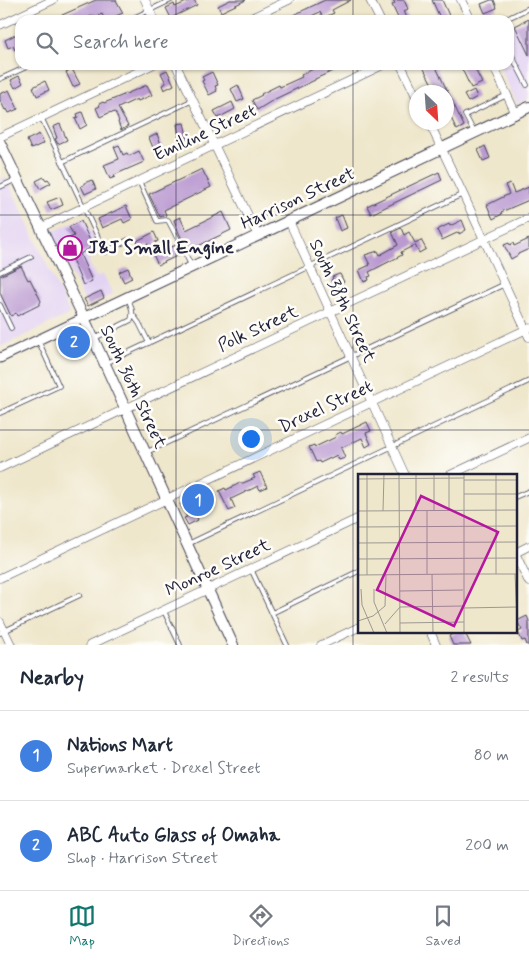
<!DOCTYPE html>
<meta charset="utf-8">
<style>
:root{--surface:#fff;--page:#f2f2f3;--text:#1f2937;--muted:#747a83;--line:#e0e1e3;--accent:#0f766e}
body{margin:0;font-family:Mynerve,sans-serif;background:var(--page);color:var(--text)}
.compass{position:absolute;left:409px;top:85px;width:45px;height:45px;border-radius:50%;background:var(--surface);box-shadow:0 1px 4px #0004;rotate:155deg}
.you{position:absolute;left:250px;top:438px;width:18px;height:18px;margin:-12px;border:4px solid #fff;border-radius:50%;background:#1a73e8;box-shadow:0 0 0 8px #1a73e833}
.badge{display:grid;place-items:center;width:32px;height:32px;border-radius:50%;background:var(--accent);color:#fff;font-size:16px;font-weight:700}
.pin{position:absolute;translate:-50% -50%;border:2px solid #fff;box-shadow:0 1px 5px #0006}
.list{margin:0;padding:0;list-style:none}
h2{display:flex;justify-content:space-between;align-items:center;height:65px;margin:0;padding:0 20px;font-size:21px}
h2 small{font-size:16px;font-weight:400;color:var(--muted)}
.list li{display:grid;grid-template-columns:32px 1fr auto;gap:15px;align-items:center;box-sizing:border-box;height:90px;padding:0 20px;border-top:1px solid var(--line)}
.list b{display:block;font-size:19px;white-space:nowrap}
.list p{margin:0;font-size:16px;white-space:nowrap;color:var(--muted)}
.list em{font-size:16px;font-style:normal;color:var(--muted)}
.icon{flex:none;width:28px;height:28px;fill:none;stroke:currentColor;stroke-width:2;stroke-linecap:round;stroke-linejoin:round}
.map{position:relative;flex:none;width:529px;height:645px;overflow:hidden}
.search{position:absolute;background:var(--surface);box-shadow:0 1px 4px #0004;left:15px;right:15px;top:15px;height:55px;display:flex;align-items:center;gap:12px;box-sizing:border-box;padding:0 18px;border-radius:15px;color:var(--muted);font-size:19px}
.sheet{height:245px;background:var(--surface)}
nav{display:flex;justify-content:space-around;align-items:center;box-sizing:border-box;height:70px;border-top:1px solid var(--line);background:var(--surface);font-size:14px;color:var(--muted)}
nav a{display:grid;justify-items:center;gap:2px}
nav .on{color:var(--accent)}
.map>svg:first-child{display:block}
.built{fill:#e3d3f3}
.building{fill:#ba9ad1}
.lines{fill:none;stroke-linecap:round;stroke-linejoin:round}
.service-casing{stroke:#414051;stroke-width:5.5}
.minor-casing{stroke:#414051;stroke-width:9}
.tertiary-casing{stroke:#414051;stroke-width:11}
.secondary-casing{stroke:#414051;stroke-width:12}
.service{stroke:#fff;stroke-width:4}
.minor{stroke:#fff;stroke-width:8}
.tertiary{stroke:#fff;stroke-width:9}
.secondary{stroke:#fff;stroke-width:10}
.grid{fill:none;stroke:#22223b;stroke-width:1;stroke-opacity:0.55}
.labels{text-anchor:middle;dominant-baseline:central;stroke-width:5;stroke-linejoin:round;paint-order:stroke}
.street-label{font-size:18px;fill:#22223b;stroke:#fdfcf7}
.poi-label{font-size:18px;font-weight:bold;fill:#22223b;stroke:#fdfcf7;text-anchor:start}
.inset-road{fill:none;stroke:#9d9892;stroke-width:1}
.view{fill:#b5179e;fill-opacity:0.15;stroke:#b5179e;stroke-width:2.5}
.inset-edge{fill:none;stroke:#22223b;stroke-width:2.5}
</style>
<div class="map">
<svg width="529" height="645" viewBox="0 0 529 645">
<rect width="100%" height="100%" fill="#fdfcf7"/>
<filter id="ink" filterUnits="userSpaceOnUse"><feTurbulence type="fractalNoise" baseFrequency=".02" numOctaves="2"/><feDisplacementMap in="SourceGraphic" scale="10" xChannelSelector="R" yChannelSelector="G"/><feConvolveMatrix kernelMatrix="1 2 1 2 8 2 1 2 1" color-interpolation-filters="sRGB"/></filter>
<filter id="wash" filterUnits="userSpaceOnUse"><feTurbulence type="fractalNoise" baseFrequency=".0096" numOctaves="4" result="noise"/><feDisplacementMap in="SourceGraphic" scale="20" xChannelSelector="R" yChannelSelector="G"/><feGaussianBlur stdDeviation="1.12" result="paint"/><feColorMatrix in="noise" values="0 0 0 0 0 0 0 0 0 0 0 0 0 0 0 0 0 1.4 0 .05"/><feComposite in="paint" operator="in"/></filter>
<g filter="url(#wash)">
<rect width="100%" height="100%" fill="#efe7cc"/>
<!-- built -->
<path class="built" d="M529 18V98L517 104 499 65H509V28Z
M6 177 70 314 0 347V180Z
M84 217 102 254 88 260 96 277 103 274 113 294 87 306 52 232Z"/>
<g id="blocks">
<!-- building -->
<path class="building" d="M96 0H116L123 13 113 17 115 20H105L102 14 95 17 94 15 83 20H61L60 16Z
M191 0H194L197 5 171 18 166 8 174 4 175 7Z
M230 0H246L221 12 218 6Z
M325 0H351L332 10 334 13 323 18 320 12 303 20H283Z
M393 0H404L408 9 404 11 408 20H399L392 5 395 3Z
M432 0H442L451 20H441Z
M491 0H494L497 8 485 13 481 4Z
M529 19V55L515 26Z
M17 34 18 37 20 36V48L15 50 13 46 8 48 5 40Z
M317 65H346L315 79V80L275 99 257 110 252 100 262 95 261 94 279 85 280 87 302 77 301 75 315 68 314 67Z
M422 65H435L464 126 457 130 446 108V92H436Z
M460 65H473L482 83 471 88Z
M72 69 80 84 73 87 66 72Z
M167 70 174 85 164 90 162 85 166 83 161 73Z
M212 72 218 85 215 86 217 91 209 95 202 81 204 80 202 77Z
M19 76 23 83 15 88 11 80Z
M45 81 49 90 37 96 33 87Z
M147 85 152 95 138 101 137 99 118 108 128 126 121 130 118 122 119 121 115 112 112 113 111 112 100 117 96 108 100 106 99 104 103 102 104 103 114 99Z
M238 85 244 99 237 102 231 89Z
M9 90 18 109 9 113 7 109 5 110 0 100V94Z
M474 90 477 97 468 102 464 95Z
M232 102 235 109 218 118 214 111Z
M82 112 87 125 80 129 75 118 78 117 77 114Z
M184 123 188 140 180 142 177 124Z
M60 124 67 140 58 144 55 139 57 138 53 127Z
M39 134 44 143 31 149 27 140Z
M157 134 164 152 161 153 162 155 157 157 149 138Z
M119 145 123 155 127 153 129 156 139 151 144 162 114 175 115 177 110 179 104 165 119 159 114 147Z
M485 146 490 158 483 161 478 150Z
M202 169 211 187 164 210 166 215 160 217 149 194Z
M439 172 442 180 371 214 367 206Z
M44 177 46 180 48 179 51 183 40 189 36 181Z
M92 180 96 189 85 194 81 186 84 185V183Z
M510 183 514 193 529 187V200L501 212 502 214 493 219 487 205 509 194 505 185Z
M60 197 63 205 51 210 47 202Z
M126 206 132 219 124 223 122 219 102 228 98 219Z
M223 212 231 230 188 251 179 233 174 220 180 217 186 230Z
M342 215 347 228 340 231 335 218Z
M462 220 466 230 459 234V232L442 240 437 230 449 224 450 226Z
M81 221 92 245 89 247 90 248 80 254 92 281 83 285 73 262H74L63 241 74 236 69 227Z
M401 228 404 235 409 232 415 243 421 240 426 249 419 253 415 245 401 252 402 255 369 272 371 276 368 277 369 280 364 282 359 270 370 265 365 255 378 251 380 255 398 245 392 232Z
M154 232 158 241 155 242 160 252 176 245 181 254 158 265 148 244 139 247 137 241Z
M529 239V249L518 254V255L511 259 504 245 509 243 510 245 513 243 514 246Z
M21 266 28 280 30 279 41 301 39 305 17 316 16 313 11 316 0 293V276Z
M128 268 132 278 124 282 119 272Z
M339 274H340L344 282H343V283L334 287 331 280 333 279 332 277Z
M101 291 104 298 88 306 84 299Z
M367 422 371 431 366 433 371 444 366 447 362 438 341 448 345 458 339 460 337 455 320 463 319 461 316 462 309 447 314 445 315 447 336 437 335 435 341 432 342 434Z
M260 472 267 487 260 490 258 486 231 499 235 508 229 511 219 491 225 488 226 490 240 483H243L255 478 253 475Z
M212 489 216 496 193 508 198 520 188 525 184 518 187 517 180 504Z
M527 616 529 621V645H527L525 640 522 641 518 632 522 630 517 621Z
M459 631H464L471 645H453L449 636Z"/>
</g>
</g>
<g filter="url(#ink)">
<use href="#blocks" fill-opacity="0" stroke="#414051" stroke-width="1"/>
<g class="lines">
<defs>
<path id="service" d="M129 20 171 0
M504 20 529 8
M509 50 527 85
M0 79 31 65
M41 117 105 252 128 240
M474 132 465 115 507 95
M62 162 193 100
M139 181 157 221 168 220 191 265
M0 187 17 179
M0 272 31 257
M0 305 11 328
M133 315 139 323 149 343
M95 338 131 320C134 312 131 306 128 298
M106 363 463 194
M0 413 59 386 38 340
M147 452 505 284
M515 497 529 491
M188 544 529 381
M251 569 287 645
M164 611 180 645
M272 613 359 571
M0 633 80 595"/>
<path id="minor" d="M145 0 154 20
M370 0 380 20
M461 0 471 20
M247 20 289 0
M0 25 53 0
M176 65 258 236
M401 65 416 96
M493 65 516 114
M429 122 463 194 529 337
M0 137 152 65
M289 221 405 475
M40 228 383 65
M0 468 529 218
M450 475 529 438
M529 546 515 553 529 582
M0 578 529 328
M0 622 11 645
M430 631 436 645
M90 645 359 518
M321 645 359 627"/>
<path id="tertiary" d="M0 358 84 318"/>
<path id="secondary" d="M0 143 84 318 233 645
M84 318 529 107"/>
</defs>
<!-- service casing -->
<use href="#service" class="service-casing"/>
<!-- minor casing -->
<use href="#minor" class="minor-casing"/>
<!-- tertiary casing -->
<use href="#tertiary" class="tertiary-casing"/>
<!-- secondary casing -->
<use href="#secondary" class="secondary-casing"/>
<!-- service -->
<use href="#service" class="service"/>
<!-- minor -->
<use href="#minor" class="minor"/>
<!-- tertiary -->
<use href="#tertiary" class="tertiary"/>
<!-- secondary -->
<use href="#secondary" class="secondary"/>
</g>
</g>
<!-- grid -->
<path class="grid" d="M176 0V20M353 0V20M176 65V645M353 65V645M0 215H529M0 430H529"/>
<!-- icons -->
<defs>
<symbol id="shop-ring" viewBox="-11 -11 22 22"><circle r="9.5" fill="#fdfcf7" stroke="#b5179e" stroke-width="1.5"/><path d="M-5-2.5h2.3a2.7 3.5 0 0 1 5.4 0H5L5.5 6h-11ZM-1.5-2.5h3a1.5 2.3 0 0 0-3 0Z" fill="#b5179e"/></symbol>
</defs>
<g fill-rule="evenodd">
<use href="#shop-ring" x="56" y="234" width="28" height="28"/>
</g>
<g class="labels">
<!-- street labels -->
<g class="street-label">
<text transform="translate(205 133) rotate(-25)">Emiline Street</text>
<text transform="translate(298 199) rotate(-25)">Harrison Street</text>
<text transform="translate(342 301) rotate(65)">South 38th Street</text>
<text transform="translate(258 329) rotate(-25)">Polk Street</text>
<text transform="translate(133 387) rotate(65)">South 36th Street</text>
<text transform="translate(326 407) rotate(-25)">Drexel Street</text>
<text transform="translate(218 568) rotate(-25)">Monroe Street</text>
</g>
<!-- poi labels -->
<g class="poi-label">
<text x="88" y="248">J&amp;J Small Engine</text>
</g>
</g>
<!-- overview -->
<g transform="translate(358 474)">
<rect width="159" height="159" fill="#efe7cc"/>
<path class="inset-road" d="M41 0 42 159M0 5 106 4M106 6H159M106 20H159M0 37 159 36M25 37 26 0M58 37V0M76 37V0M91 37V0M0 53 159 52M0 69 159 68M0 85 159 84M69 100V37M74 100 75 159M105 100H159M138 100V0M157 100 159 145M0 101 105 100M9 101V0M3 115 4 131 16 159M16 115V128L29 159M42 117 105 116M105 134 159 133M0 147 15 142 27 132 28 101M42 149 106 148M27 150 42 133 105 132M106 159V0"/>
<path class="view" d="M63 22 140 58 96 152 19 116Z"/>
<rect width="159" height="159" class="inset-edge"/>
</g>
</svg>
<svg class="compass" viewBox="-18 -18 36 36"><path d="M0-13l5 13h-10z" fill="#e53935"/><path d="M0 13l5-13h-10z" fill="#747a83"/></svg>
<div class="you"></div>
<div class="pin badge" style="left:198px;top:500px;background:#3f7fe0">1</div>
<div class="pin badge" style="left:74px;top:342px;background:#3f7fe0">2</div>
<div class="search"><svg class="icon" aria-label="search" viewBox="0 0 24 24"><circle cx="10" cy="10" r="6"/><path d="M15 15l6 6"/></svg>Search here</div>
</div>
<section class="sheet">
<h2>Nearby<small>2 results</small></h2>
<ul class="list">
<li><span class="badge" style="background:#3f7fe0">1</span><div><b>Nations Mart</b><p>Supermarket · Drexel Street</p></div><em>80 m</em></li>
<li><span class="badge" style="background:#3f7fe0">2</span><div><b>ABC Auto Glass of Omaha</b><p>Shop · Harrison Street</p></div><em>200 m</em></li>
</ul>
</section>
<nav>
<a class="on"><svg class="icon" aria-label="map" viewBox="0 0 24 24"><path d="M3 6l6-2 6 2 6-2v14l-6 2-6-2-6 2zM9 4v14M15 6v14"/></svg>Map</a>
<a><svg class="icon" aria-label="directions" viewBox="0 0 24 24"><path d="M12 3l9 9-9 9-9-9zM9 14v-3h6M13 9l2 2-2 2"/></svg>Directions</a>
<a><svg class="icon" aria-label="saved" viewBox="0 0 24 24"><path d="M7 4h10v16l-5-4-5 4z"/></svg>Saved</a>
</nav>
